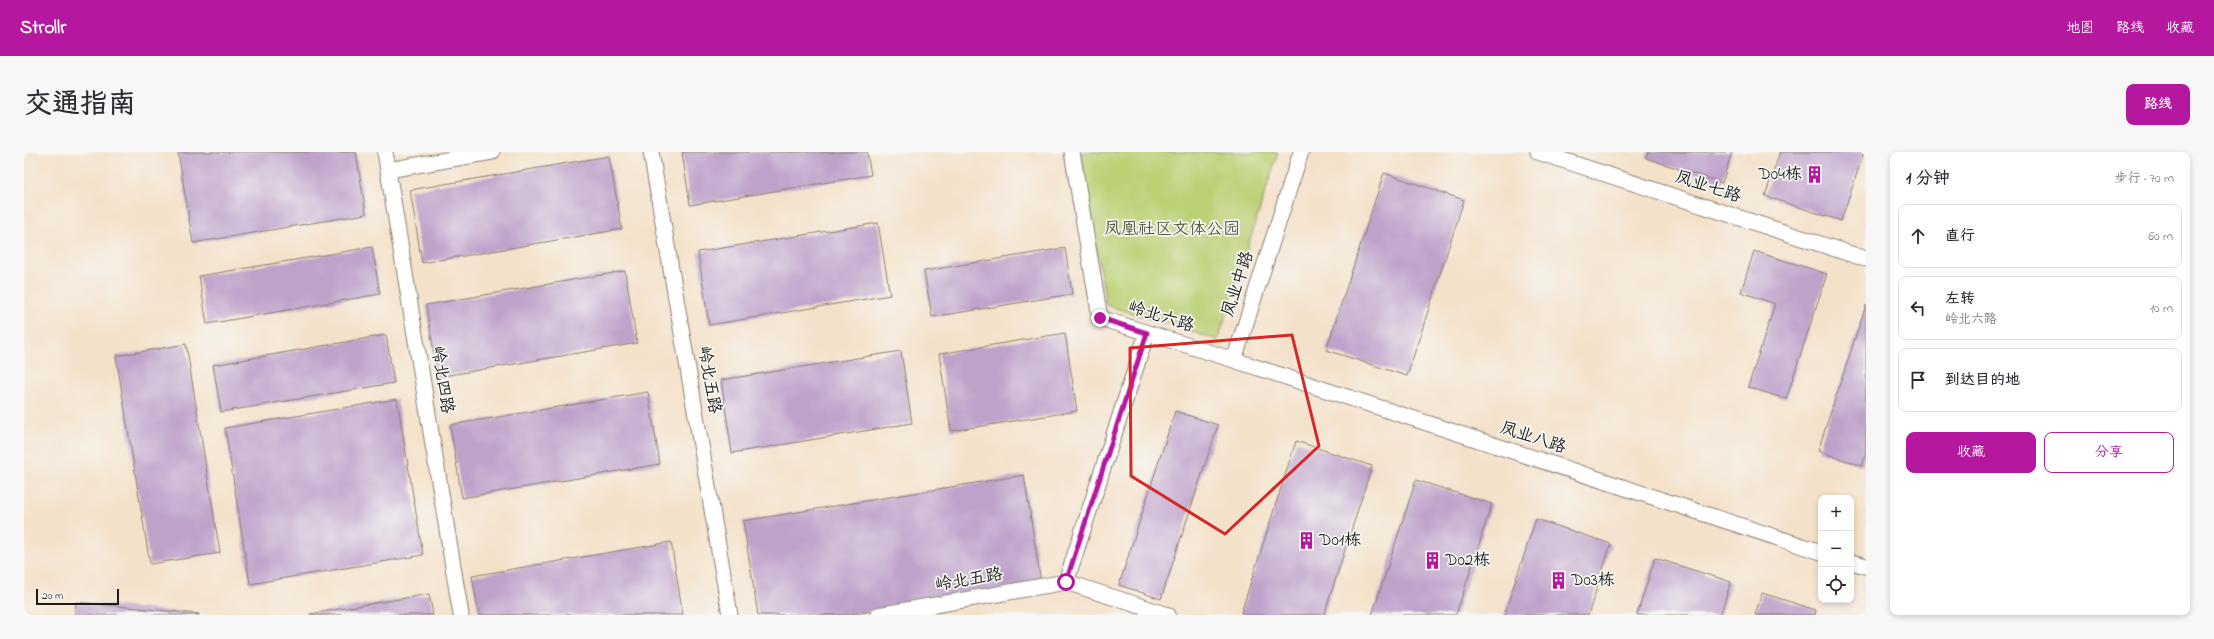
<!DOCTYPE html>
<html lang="zh">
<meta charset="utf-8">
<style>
:root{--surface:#fff;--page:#f7f7f7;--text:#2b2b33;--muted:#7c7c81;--line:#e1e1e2;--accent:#b5179e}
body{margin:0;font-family:"Indie Flower","LXGW WenKai TC",sans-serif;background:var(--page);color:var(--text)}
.controls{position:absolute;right:12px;bottom:12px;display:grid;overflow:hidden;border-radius:8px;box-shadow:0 2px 6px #0003}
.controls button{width:36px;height:36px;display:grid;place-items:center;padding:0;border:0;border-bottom:1px solid var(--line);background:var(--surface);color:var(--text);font:20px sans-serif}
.scale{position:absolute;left:12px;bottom:10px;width:83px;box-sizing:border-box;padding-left:4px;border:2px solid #1c1c1c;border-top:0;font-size:11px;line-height:14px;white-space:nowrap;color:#1c1c1c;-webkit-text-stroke:3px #f6f6f2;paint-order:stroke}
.stop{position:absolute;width:12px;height:12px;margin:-9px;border:3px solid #b5179e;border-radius:50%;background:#fff}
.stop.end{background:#b5179e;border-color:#fff;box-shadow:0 1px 4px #0008}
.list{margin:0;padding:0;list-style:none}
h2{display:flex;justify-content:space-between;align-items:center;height:52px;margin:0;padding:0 16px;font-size:17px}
h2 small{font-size:13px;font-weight:400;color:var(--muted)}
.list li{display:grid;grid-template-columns:26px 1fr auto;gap:12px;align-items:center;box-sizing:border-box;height:64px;margin:0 8px 8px;padding:0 8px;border:1px solid var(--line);border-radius:8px}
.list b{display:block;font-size:15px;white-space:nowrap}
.list p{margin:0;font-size:13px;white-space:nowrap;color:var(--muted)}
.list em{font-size:13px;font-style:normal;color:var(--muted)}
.actions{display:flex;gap:8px;padding:12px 16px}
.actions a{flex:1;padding:9px 0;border:1px solid var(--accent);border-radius:8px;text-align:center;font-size:14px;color:var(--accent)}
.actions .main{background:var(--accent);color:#fff}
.icon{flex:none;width:22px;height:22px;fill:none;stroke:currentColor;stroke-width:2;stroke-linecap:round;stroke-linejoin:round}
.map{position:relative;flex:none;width:1842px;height:463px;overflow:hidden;border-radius:8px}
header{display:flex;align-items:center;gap:24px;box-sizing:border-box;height:56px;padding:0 20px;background:var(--accent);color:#fff}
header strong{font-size:19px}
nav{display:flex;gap:22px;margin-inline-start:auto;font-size:14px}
.intro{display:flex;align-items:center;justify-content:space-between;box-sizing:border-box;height:96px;padding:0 24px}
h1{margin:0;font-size:28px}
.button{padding:10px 18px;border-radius:8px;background:var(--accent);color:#fff;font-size:14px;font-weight:700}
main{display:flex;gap:24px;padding:0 24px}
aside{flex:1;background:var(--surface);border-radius:8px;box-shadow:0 2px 6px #0003}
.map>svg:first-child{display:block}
.green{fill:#bcd074;stroke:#6c7648}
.building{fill:#bea2ca}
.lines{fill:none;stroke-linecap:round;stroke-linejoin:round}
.service-casing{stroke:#887e72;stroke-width:17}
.service{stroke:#fff;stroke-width:15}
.route{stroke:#b5179e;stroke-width:5}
.marked{fill:none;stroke:#d62828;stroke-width:3;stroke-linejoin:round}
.labels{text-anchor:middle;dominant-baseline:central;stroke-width:3.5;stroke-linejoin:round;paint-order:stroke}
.poi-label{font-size:17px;fill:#1c1c1c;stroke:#f6f6f2;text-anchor:start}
.street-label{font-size:17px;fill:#1c1c1c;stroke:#f6f6f2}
.park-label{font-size:17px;fill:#545b3b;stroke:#f6f6f2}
</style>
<header>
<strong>Strollr</strong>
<nav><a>地图</a><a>路线</a><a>收藏</a></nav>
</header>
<div class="intro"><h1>交通指南</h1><a class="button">路线</a></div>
<main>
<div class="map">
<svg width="1842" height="463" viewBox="0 0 1842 463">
<rect width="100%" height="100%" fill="#f6f6f2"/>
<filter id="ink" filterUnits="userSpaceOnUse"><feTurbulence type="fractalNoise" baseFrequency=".025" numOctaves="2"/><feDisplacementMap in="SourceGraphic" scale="8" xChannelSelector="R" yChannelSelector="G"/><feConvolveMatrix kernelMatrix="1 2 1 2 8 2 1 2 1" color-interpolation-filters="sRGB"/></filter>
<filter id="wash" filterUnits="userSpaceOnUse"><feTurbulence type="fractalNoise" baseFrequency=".012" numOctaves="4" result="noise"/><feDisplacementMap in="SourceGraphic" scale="16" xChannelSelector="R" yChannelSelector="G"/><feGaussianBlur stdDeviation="0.9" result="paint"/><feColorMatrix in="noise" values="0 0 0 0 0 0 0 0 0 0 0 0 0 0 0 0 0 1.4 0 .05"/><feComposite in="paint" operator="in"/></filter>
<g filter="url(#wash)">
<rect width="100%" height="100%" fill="#f4e1c9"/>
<!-- green -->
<path class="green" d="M1057 0H1254L1194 188 1082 153Z"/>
<g id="blocks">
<!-- building -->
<path class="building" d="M154 0H332L342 62 169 91Z
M658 0H843L847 23 666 53Z
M1624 0H1708L1698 31 1622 6Z
M1756 0H1840L1817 69 1741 44Z
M585 4 598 77 398 111 386 38Z
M1360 21 1440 48 1383 224 1302 198Z
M854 71 866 143 685 173 674 100Z
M348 95 356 142 183 172 175 124Z
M1041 96 1048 142 908 165 900 119Z
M1730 99 1803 122 1762 247 1724 235 1751 152 1717 140Z
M601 119 613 191 414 225 402 153Z
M1842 153V303L1838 314 1794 299Z
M1041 181 1053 259 927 279 915 202Z
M362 183 370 231 197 260 189 213Z
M162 192 196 401 126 412 92 204Z
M877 199 888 271 708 301 697 228Z
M624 240 636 312 438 346 426 273Z
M373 247 399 403 226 432 201 276Z
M1151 259 1194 273 1137 447 1095 433Z
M1272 289 1348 314 1300 463H1222L1217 461Z
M1000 323 1017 431 822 463H734L719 369Z
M1392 328 1468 352 1432 463H1348Z
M1512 367 1587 392 1564 463H1480Z
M647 390 659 463H455L448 424Z
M1631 406 1707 430 1696 463H1613Z
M1738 441 1792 458 1791 463H1731Z
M405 442 409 463H286V462Z
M52 450 175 462V463H51Z"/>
</g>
</g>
<g filter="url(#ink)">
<use href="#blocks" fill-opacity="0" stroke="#887e72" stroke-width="1"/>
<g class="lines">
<defs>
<path id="service" d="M361 0 437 463
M627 0 706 463
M1048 0 1076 166 1210 208 1797 400
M1514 0 1842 107
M364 18 468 0
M1123 181 1042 430 1144 463
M1210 208 1277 0
M1827 410 1842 414
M854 463 1042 430"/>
</defs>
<!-- service casing -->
<use href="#service" class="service-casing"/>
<!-- service -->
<use href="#service" class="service"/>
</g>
</g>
<g class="lines" filter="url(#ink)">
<!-- route -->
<path class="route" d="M1042 430 1123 181 1076 166"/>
</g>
<!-- marked area -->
<path class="marked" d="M1268 183 1295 294 1201 382 1107 324 1106 196Z"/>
<!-- icons -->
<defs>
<symbol id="building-bare" viewBox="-9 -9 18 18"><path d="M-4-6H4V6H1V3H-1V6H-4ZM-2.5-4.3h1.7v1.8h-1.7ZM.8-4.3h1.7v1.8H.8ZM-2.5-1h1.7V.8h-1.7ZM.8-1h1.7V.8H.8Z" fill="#b5179e" stroke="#f6f6f2" stroke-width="2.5" paint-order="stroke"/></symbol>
</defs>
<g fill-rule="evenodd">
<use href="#building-bare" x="1778" y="10" width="25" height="25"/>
<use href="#building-bare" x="1270" y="376" width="25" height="25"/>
<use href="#building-bare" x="1396" y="396" width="25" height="25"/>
<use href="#building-bare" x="1522" y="416" width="25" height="25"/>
</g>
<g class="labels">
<!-- poi labels -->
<g class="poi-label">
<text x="1778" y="22" text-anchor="end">D04栋</text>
<text x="1295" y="388">D01栋</text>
<text x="1421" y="408">D02栋</text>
<text x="1547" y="428">D03栋</text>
</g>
<!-- street labels -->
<g class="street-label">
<text transform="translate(1684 35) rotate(18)">凤业七路</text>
<text transform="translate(1214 132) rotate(-72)">凤业中路</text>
<text transform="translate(1137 165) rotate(17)">岭北六路</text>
<text transform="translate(418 228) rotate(81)">岭北四路</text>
<text transform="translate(685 228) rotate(80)">岭北五路</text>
<text transform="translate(1509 286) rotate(18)">凤业八路</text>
<text transform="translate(945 428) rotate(-10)">岭北五路</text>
</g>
<!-- park labels -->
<g class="park-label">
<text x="1148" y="77">凤凰社区文体公园</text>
</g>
</g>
</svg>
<div class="controls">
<button>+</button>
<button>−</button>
<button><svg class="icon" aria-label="locate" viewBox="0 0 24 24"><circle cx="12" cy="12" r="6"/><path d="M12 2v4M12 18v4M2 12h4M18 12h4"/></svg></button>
</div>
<div class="scale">20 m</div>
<div class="stop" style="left:1042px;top:430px"></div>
<div class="stop end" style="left:1076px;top:166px"></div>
</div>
<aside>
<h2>1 分钟<small>步行 · 70 m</small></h2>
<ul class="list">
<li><svg class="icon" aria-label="ahead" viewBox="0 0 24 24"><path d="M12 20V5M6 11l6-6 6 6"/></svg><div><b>直行</b></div><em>60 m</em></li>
<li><svg class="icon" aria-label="left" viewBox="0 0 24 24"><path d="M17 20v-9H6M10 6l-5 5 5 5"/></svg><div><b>左转</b><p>岭北六路</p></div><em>10 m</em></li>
<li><svg class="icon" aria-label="arrive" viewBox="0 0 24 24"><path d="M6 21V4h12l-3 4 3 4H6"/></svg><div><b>到达目的地</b></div></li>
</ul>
<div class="actions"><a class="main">收藏</a><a>分享</a></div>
</aside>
</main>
